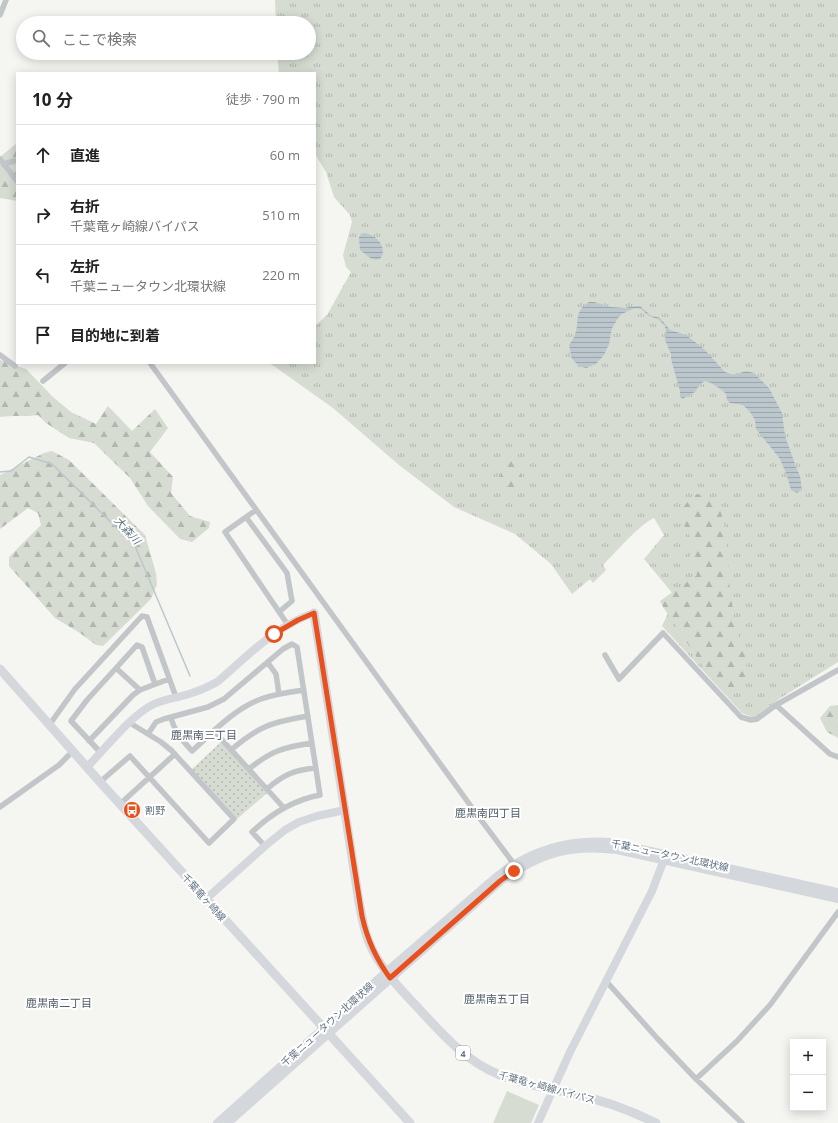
<!DOCTYPE html>
<html lang="ja">
<meta charset="utf-8">
<style>
:root{--surface:#fff;--page:#f2f2f2;--text:#222;--muted:#767676;--line:#e0e0e0}
body{margin:0;font-family:"Open Sans","Noto Sans JP",sans-serif;background:var(--page);color:var(--text)}
.controls{position:absolute;right:12px;bottom:12px;display:grid;overflow:hidden;border-radius:0px;box-shadow:0 2px 10px #0003}
.controls button{width:36px;height:36px;display:grid;place-items:center;padding:0;border:0;border-bottom:1px solid var(--line);background:var(--surface);color:var(--text);font:20px sans-serif}
.stop{position:absolute;width:12px;height:12px;margin:-9px;border:3px solid #e8511e;border-radius:50%;background:#fff}
.stop.end{background:#e8511e;border-color:#fff;box-shadow:0 1px 4px #0008}
.list{margin:0;padding:0;list-style:none}
h2{display:flex;justify-content:space-between;align-items:center;height:52px;margin:0;padding:0 16px;font-size:17px}
h2 small{font-size:13px;font-weight:400;color:var(--muted)}
.list li{display:grid;grid-template-columns:26px 1fr auto;gap:12px;align-items:center;box-sizing:border-box;height:60px;padding:0 16px;border-top:1px solid var(--line)}
.list b{display:block;font-size:15px;white-space:nowrap}
.list p{margin:0;font-size:13px;white-space:nowrap;color:var(--muted)}
.list em{font-size:13px;font-style:normal;color:var(--muted)}
.icon{flex:none;width:22px;height:22px;fill:none;stroke:currentColor;stroke-width:2;stroke-linecap:round;stroke-linejoin:round}
.map{position:relative;flex:none;width:838px;height:1123px;overflow:hidden}
.search{position:absolute;background:var(--surface);box-shadow:0 2px 10px #0003;left:16px;top:16px;width:300px;height:44px;display:flex;align-items:center;gap:10px;box-sizing:border-box;padding:0 14px;border-radius:22px;color:var(--muted);font-size:15px}
.panel{position:absolute;background:var(--surface);box-shadow:0 2px 10px #0003;left:16px;top:72px;width:300px;height:292px;border-radius:0px}
.map>svg:first-child{display:block}
.grass{fill:url(#grass-tufts)}
.forest{fill:url(#forest-firs)}
.park{fill:url(#park-dots)}
.garden{fill:#d6dcd2}
.water{fill:url(#water-rules)}
.lines{fill:none;stroke-linecap:round;stroke-linejoin:round}
.stream{stroke:#bbc7cc;stroke-width:1.5}
.street{stroke:#c2c6c9;stroke-width:5.5}
.secondary{stroke:#d4d8dc;stroke-width:8}
.primary{stroke:#d4d8dc;stroke-width:9}
.route{stroke:#e8511e;stroke-width:5}
.labels{text-anchor:middle;dominant-baseline:central;stroke-width:4;stroke-linejoin:round;paint-order:stroke}
.shield{fill:#fff;stroke:#929ea8;stroke-width:1}
.shield-label{font-size:9px;font-weight:bold;fill:#637483}
.poi-label{font-size:10px;fill:#637483;stroke:#fff;text-anchor:start}
.street-label{font-size:10px;fill:#637483;stroke:#fff}
.water-label{font-size:11px;font-style:italic;fill:#5f7780;stroke:#fff}
.neighbourhood-label{font-size:11px;fill:#515d68;stroke:#fff}
</style>
<div class="map">
<svg width="838" height="1123" viewBox="0 0 838 1123">
<defs>
<pattern id="grass-tufts" width="24" height="20" patternUnits="userSpaceOnUse"><rect width="24" height="20" fill="#d6dcd2"/><path d="M3 7l-1-3M5 7V3M7 7l1-3M15 17l-1-3M17 17v-4M19 17l1-3" fill="none" stroke="#b1b7b0"/></pattern>
<pattern id="forest-firs" width="22" height="20" patternUnits="userSpaceOnUse"><rect width="22" height="20" fill="#d6dcd2"/><path d="M5 1l3.5 6h-7zM16 11l3.5 6h-7z" fill="#b1b7b0"/></pattern>
<pattern id="park-dots" width="8" height="8" patternUnits="userSpaceOnUse"><rect width="8" height="8" fill="#d6dcd2"/><path d="M2 2h.1M6 6h.1" fill="none" stroke="#b1b7b0" stroke-width="1.8" stroke-linecap="round"/></pattern>
<pattern id="water-rules" width="6" height="5" patternUnits="userSpaceOnUse"><rect width="6" height="5" fill="#bbc7cc"/><path d="M0 2.5h6" fill="none" stroke="#9ca6ab"/></pattern>
</defs>
<rect width="100%" height="100%" fill="#f5f5f1"/>
<!-- grass -->
<path class="grass" d="M275 0H838V662L779 699 757 717H752L742 713 662 626 673 603 674 595 644 559 664 535 654 518C640 524 615 553 603 565L606 570 593 583 590 579 572 594 551 564 515 534 454 507 399 465 333 408 271 364 315 363V326L327 315 351 272 346 267 343 255 352 222 350 215 334 197 326 172 315 154V73H279L277 53H309V23H276Z"/>
<!-- forest -->
<path class="forest" d="M17 143V201L0 198V157Z
M0 360 26 369 53 397 71 412 96 424 108 406 132 431 155 409 168 428 150 452 173 477 171 493 190 516 210 522 209 528 192 542 180 539 148 506 130 478 94 443 69 438 46 423 38 415C25 417 13 415 0 417Z
M52 451 69 460 145 535 156 573 157 584 151 599 103 646 96 645 80 633 55 618 9 566V557L41 525 38 513 28 508 0 529V475L44 453Z
M514 460 526 486C513 490 510 490 500 481L501 467Z
M695 494 705 495 720 508 726 534 730 590 736 629 746 658 747 674 739 689 724 693 712 680 663 607 660 601 697 575 689 559 694 544 684 525V506Z
M838 705V738L827 732 820 718 830 706Z"/>
<!-- park -->
<path class="park" d="M221 742 267 793 237 819 192 769Z"/>
<!-- garden -->
<path class="garden" d="M507 1091 539 1105 531 1123H493Z"/>
<!-- water -->
<path class="water" d="M364 233C376 234 389 248 380 259 372 262 367 255 360 250L359 237 361 234Z
M589 302H594L611 307 625 308 635 306H640L650 315 660 318 670 330 686 335 704 349 725 372 734 375 746 371 754 373 769 388 782 413 785 436 796 467 800 476 802 490 797 493 791 490 787 476 780 459 756 429 755 420 750 412 743 405 730 403 727 400 726 394 722 390 711 383 705 381 699 385 695 392 682 399 680 396V391L671 359V354L665 340 666 331 665 326 658 319 649 316 641 309 636 308 632 309 620 315 612 328 609 344 604 355 596 364 586 368 579 366 572 359 569 345C571 342 573 339 574 337 581 322 572 313 589 302Z"/>
<g class="lines">
<!-- stream -->
<path class="stream" d="M0 472 11 471 29 457 52 464 135 546 190 676"/>
<!-- street -->
<path class="street" d="M0 15 6 0
M0 159 17 181
M4 164 17 160
M0 355 15 366
M150 363 478 816 514 864
M43 381 65 363
M256 510 225 532 288 625
M246 517 287 573 292 601 279 612
M605 655 619 679 663 633 741 717 751 720 757 719 776 705 838 670
M268 663 276 674 279 694
M116 668 140 690
M776 705 830 754 838 757
M171 717C174 731 182 740 192 751 213 732 234 709 261 699 275 694 289 692 304 690
M50 724 75 689 142 616 147 617 176 697
M214 731 284 808
M148 734 156 722 164 719 208 707 224 699 283 649 292 644 297 647 320 795C293 800 272 813 252 832L265 846
M89 741 133 695 140 690 169 679
M231 750C259 726 272 722 308 716
M101 753 71 721 87 700 137 645 142 647 155 684
M249 769C271 751 284 747 312 743
M100 782 130 756 209 843 234 819 172 751 161 742 130 723
M267 789C283 775 294 770 315 768
M120 804 175 754
M0 807 59 765 73 751
M606 981 657 1038 696 1079 742 1123
M696 1079 737 1041 770 1005 838 912"/>
<!-- secondary -->
<path class="secondary" d="M87 767C106 748 131 715 154 704 165 699 177 698 189 694 199 691 208 687 217 682 248 656 275 626 314 613
M206 899 265 846 285 830 299 822 317 816 345 810
M217 1123 386 972 496 877C529 851 568 839 610 842L838 892
M228 1123 501 881C539 854 569 844 617 850L838 899
M538 1123 570 1052 652 891 665 857"/>
<!-- primary -->
<path class="primary" d="M314 613 359 902C362 918 365 936 373 951 385 974 403 992 420 1010 444 1036 467 1062 500 1075 523 1085 549 1088 573 1094 602 1100 630 1110 656 1123
M0 669 100 782 410 1123"/>
</g>
<g class="lines">
<!-- route -->
<path class="route" d="M274 634 298 620 314 613 362 916C367 939 376 959 390 978L500 881 514 871"/>
</g>
<!-- icons -->
<defs>
<symbol id="bus-disc" viewBox="-11 -11 22 22"><circle r="9.5" fill="#e8511e" stroke="#fff"/><path d="M-5-6H5V4H4V6H2V4H-2V6H-4V4H-5ZM-3.5-4V0h7V-4ZM-3.5 1.2v1.5H-2V1.2ZM2 1.2v1.5H3.5V1.2Z" fill="#fff"/></symbol>
</defs>
<g fill-rule="evenodd">
<use href="#bus-disc" x="122" y="800" width="20" height="20"/>
</g>
<g class="labels">
<!-- shield labels -->
<rect class="shield" x="456" y="1046" width="14" height="14" rx="3"/>
<g class="shield-label">
<text x="463" y="1053">4</text>
</g>
<!-- poi labels -->
<g class="poi-label">
<text x="145" y="810">割野</text>
</g>
<!-- street labels -->
<g class="street-label">
<text transform="translate(670 855) rotate(12)">千葉ニュータウン北環状線</text>
<text transform="translate(204 897) rotate(48)">千葉竜ヶ崎線</text>
<text transform="translate(327 1024) rotate(-42)">千葉ニュータウン北環状線</text>
<text transform="translate(547 1087) rotate(15)">千葉竜ヶ崎線バイパス</text>
</g>
<!-- water labels -->
<g class="water-label">
<text transform="translate(128 530) rotate(48)">大森川</text>
</g>
<!-- neighbourhood labels -->
<g class="neighbourhood-label">
<text x="204" y="734">鹿黒南三丁目</text>
<text x="488" y="812">鹿黒南四丁目</text>
<text x="497" y="998">鹿黒南五丁目</text>
<text x="59" y="1002">鹿黒南二丁目</text>
</g>
</g>
</svg>
<div class="controls">
<button>+</button>
<button>−</button>
</div>
<div class="stop" style="left:274px;top:634px"></div>
<div class="stop end" style="left:514px;top:871px"></div>
<div class="search"><svg class="icon" aria-label="search" viewBox="0 0 24 24"><circle cx="10" cy="10" r="6"/><path d="M15 15l6 6"/></svg>ここで検索</div>
<section class="panel">
<h2>10 分<small>徒歩 · 790 m</small></h2>
<ul class="list">
<li><svg class="icon" aria-label="ahead" viewBox="0 0 24 24"><path d="M12 20V5M6 11l6-6 6 6"/></svg><div><b>直進</b></div><em>60 m</em></li>
<li><svg class="icon" aria-label="right" viewBox="0 0 24 24"><path d="M7 20v-9h11M14 6l5 5-5 5"/></svg><div><b>右折</b><p>千葉竜ヶ崎線バイパス</p></div><em>510 m</em></li>
<li><svg class="icon" aria-label="left" viewBox="0 0 24 24"><path d="M17 20v-9H6M10 6l-5 5 5 5"/></svg><div><b>左折</b><p>千葉ニュータウン北環状線</p></div><em>220 m</em></li>
<li><svg class="icon" aria-label="arrive" viewBox="0 0 24 24"><path d="M6 21V4h12l-3 4 3 4H6"/></svg><div><b>目的地に到着</b></div></li>
</ul>
</section>
</div>
